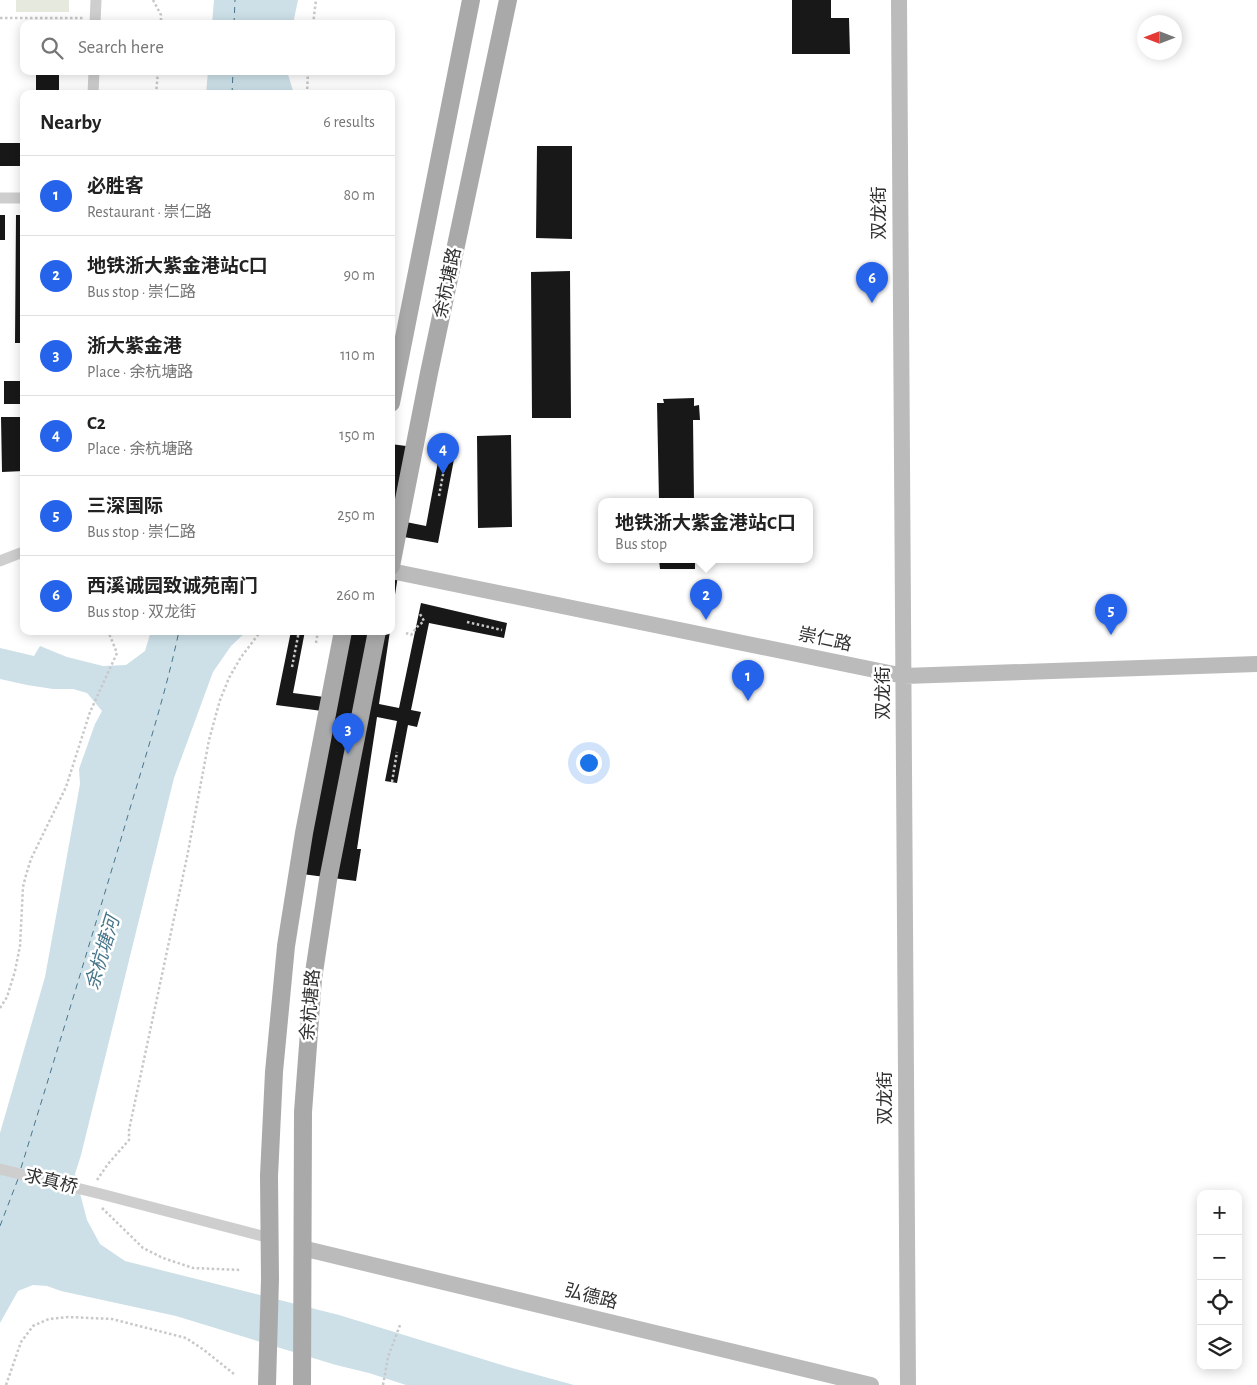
<!DOCTYPE html>
<meta charset="utf-8">
<style>
:root{--surface:#fff;--page:#f6f6f6;--text:#222;--muted:#767676;--line:#e0e0e0;--accent:#2563eb}
body{margin:0;font-family:"Alegreya Sans","Noto Sans SC",sans-serif;background:var(--page);color:var(--text)}
.controls{position:absolute;right:15px;bottom:15px;display:grid;overflow:hidden;border-radius:10px;box-shadow:0 2px 12px #0003}
.controls button{width:45px;height:45px;display:grid;place-items:center;padding:0;border:0;border-bottom:1px solid var(--line);background:var(--surface);color:var(--text);font:25px sans-serif}
.compass{position:absolute;left:1137px;top:15px;width:45px;height:45px;border-radius:50%;background:var(--surface);box-shadow:0 2px 12px #0003;rotate:270deg}
.you{position:absolute;left:588px;top:762px;width:18px;height:18px;margin:-12px;border:4px solid #fff;border-radius:50%;background:#1a73e8;box-shadow:0 0 0 8px #1a73e833}
.badge{display:grid;place-items:center;width:32px;height:32px;border-radius:50%;background:var(--accent);color:#fff;font-size:16px;font-weight:700}
.pin{position:absolute;translate:-50% -41px;filter:drop-shadow(0 1px 2px #0008)}
.pin::after{content:'';position:absolute;top:26px;width:18px;height:15px;background:inherit;clip-path:polygon(0 0,100% 0,50% 100%)}
.popup{position:absolute;left:598px;top:498px;width:215px;height:65px;box-sizing:border-box;display:grid;place-content:center;border-radius:10px;background:var(--surface);filter:drop-shadow(0 1px 4px #0005);font-size:16px;white-space:nowrap;color:var(--muted)}
.popup b{font-size:19px;color:var(--text)}
.popup::after{content:'';position:absolute;left:50%;top:100%;margin-left:-10px;border:10px solid transparent;border-top-color:var(--surface)}
.list{margin:0;padding:0;list-style:none}
h2{display:flex;justify-content:space-between;align-items:center;height:65px;margin:0;padding:0 20px;font-size:21px}
h2 small{font-size:16px;font-weight:400;color:var(--muted)}
.list li{display:grid;grid-template-columns:32px 1fr auto;gap:15px;align-items:center;box-sizing:border-box;height:80px;padding:0 20px;border-top:1px solid var(--line)}
.list b{display:block;font-size:19px;white-space:nowrap}
.list p{margin:0;font-size:16px;white-space:nowrap;color:var(--muted)}
.list em{font-size:16px;font-style:normal;color:var(--muted)}
.icon{flex:none;width:28px;height:28px;fill:none;stroke:currentColor;stroke-width:2;stroke-linecap:round;stroke-linejoin:round}
.map{position:relative;flex:none;width:1257px;height:1385px;overflow:hidden}
.search{position:absolute;background:var(--surface);box-shadow:0 2px 12px #0003;left:20px;top:20px;width:375px;height:55px;display:flex;align-items:center;gap:12px;box-sizing:border-box;padding:0 18px;border-radius:10px;color:var(--muted);font-size:19px}
.panel{position:absolute;background:var(--surface);box-shadow:0 2px 12px #0003;left:20px;top:90px;width:375px;height:545px;border-radius:10px}
.map>svg:first-child{display:block}
.green{fill:#e5e9de}
.water{fill:#cde0e8}
.lines{fill:none;stroke-linecap:round;stroke-linejoin:round}
.ferry{stroke:#47768b;stroke-width:1;stroke-dasharray:6 5;stroke-linecap:butt}
.building{fill:#181818}
.path{stroke:#c8c8c8;stroke-width:2.5;stroke-dasharray:2.5 2.5;stroke-linecap:butt}
.street{stroke:#cecece;stroke-width:11}
.secondary{stroke:#bbb;stroke-width:16}
.primary{stroke:#a9a9a9;stroke-width:18}
.labels{text-anchor:middle;dominant-baseline:central;stroke-width:5;stroke-linejoin:round;paint-order:stroke}
.street-label{font-size:18px;fill:#313131;stroke:#fff}
.water-label{font-size:19px;font-style:italic;fill:#47768b;stroke:#fff}
</style>
<div class="map">
<svg width="1257" height="1385" viewBox="0 0 1257 1385">
<rect width="100%" height="100%" fill="#fff"/>
<!-- green -->
<path class="green" d="M16 0H69V12H16Z"/>
<!-- water -->
<path class="water" d="M214 0H298L293 24H212Z
M208 71H287L294 94H206Z
M151 631H247L231 646 213 672 174 778 81 1155 75 1174 87 1220 100 1244 125 1261 339 1315 512 1368 574 1385H406L369 1373 336 1365 176 1316 61 1291 47 1286 33 1285 18 1291 0 1323V1133L45 977 80 784 79 769 95 724 102 711 87 693 73 689H53L27 685 0 679V648L34 656 40 646 67 657 103 666 126 665 145 651Z"/>
<g class="lines">
<!-- ferry -->
<path class="ferry" d="M234 24 235 0
M232 94 233 71
M21 1168C55 1058 88 949 121 839 141 770 164 701 179 631
M0 1226 18 1179"/>
</g>
<!-- building -->
<path class="building" d="M792 0H831V18H849L850 54H792Z
M36 71H59V94H36Z
M0 143H24V166H0Z
M537 146H572V239L536 238Z
M0 215H5V240H0Z
M16 215H24V343H15Z
M570 271 571 418H532L531 272Z
M4 381H24V404H4Z
M694 398V406L699 405 700 420H693L694 501H659L657 403H664L663 399Z
M1 417H24V471L2 472Z
M511 435 512 527 478 528 477 436Z
M391 444 421 448 406 522 426 526 440 451 455 454 438 543 404 537 392 614H391Z
M659 559H695V569H660Z
M421 603 507 623 504 638 429 623 411 710 421 712 417 727 408 725 397 783 385 781 397 721 377 717 357 849H361L356 881 302 874 330 712 276 705 291 631H305L293 693 332 698 341 631H390L379 704 399 708Z"/>
<g class="lines">
<!-- path -->
<path class="path" d="M153 0 161 15V24
M0 18H84
M313 24 316 0
M156 94 158 71
M307 94 308 71
M439 496 447 453
M467 622 502 630
M406 633 411 635 417 627 424 621 420 614
M316 643 318 631
M292 667 299 631
M392 782 397 752
M0 1008 7 997 15 971 20 946 23 887 26 875 31 859 66 787 90 712 117 653 108 631
M97 1180 108 1164 129 1140V1130L187 857 209 740 220 700 229 678 241 657 261 631
M102 1208 143 1248 163 1258 193 1268 241 1270
M6 1385 21 1342 33 1326 49 1319 68 1317 112 1319 186 1338 204 1350 234 1374
M383 1385 388 1357 400 1325"/>
<!-- street -->
<path class="street" d="M95 24 96 0
M93 94 94 71
M0 198H24
M0 561 23 552 24 551
M0 1169 101 1194 270 1238"/>
<!-- secondary -->
<path class="secondary" d="M899 0 908 1385
M391 571 904 676 1257 664
M302 1248 871 1385"/>
<!-- primary -->
<path class="primary" d="M391 403 471 0
M391 566 429 373 508 0
M267 1385 270 1279 269 1176 274 1072 286 946 304 833 343 631
M302 1385 303 1112 313 979 328 880 377 631"/>
</g>
<g class="labels">
<!-- street labels -->
<g class="street-label">
<text transform="translate(880 213) rotate(-90)">双龙街</text>
<text transform="translate(448 283) rotate(-78)">余杭塘路</text>
<text transform="translate(825 640) rotate(12)">崇仁路</text>
<text transform="translate(884 693) rotate(-90)">双龙街</text>
<text transform="translate(311 1005) rotate(-85)">余杭塘路</text>
<text transform="translate(886 1098) rotate(-90)">双龙街</text>
<text transform="translate(51 1182) rotate(14)">求真桥</text>
<text transform="translate(591 1297) rotate(14)">弘德路</text>
</g>
<!-- water labels -->
<g class="water-label">
<text transform="translate(103 953) rotate(-73)">余杭塘河</text>
</g>
</g>
</svg>
<div class="controls">
<button>+</button>
<button>−</button>
<button><svg class="icon" aria-label="locate" viewBox="0 0 24 24"><circle cx="12" cy="12" r="6"/><path d="M12 2v4M12 18v4M2 12h4M18 12h4"/></svg></button>
<button><svg class="icon" aria-label="layers" viewBox="0 0 24 24"><path d="M12 4l9 5-9 5-9-5zM3 14l9 5 9-5"/></svg></button>
</div>
<svg class="compass" viewBox="-18 -18 36 36"><path d="M0-13l5 13h-10z" fill="#e53935"/><path d="M0 13l5-13h-10z" fill="#767676"/></svg>
<div class="you"></div>
<div class="pin badge" style="left:748px;top:701px">1</div>
<div class="pin badge" style="left:706px;top:620px">2</div>
<div class="popup"><b>地铁浙大紫金港站C口</b>Bus stop</div>
<div class="pin badge" style="left:348px;top:754px">3</div>
<div class="pin badge" style="left:443px;top:474px">4</div>
<div class="pin badge" style="left:1111px;top:635px">5</div>
<div class="pin badge" style="left:872px;top:303px">6</div>
<div class="search"><svg class="icon" aria-label="search" viewBox="0 0 24 24"><circle cx="10" cy="10" r="6"/><path d="M15 15l6 6"/></svg>Search here</div>
<section class="panel">
<h2>Nearby<small>6 results</small></h2>
<ul class="list">
<li><span class="badge">1</span><div><b>必胜客</b><p>Restaurant · 崇仁路</p></div><em>80 m</em></li>
<li><span class="badge">2</span><div><b>地铁浙大紫金港站C口</b><p>Bus stop · 崇仁路</p></div><em>90 m</em></li>
<li><span class="badge">3</span><div><b>浙大紫金港</b><p>Place · 余杭塘路</p></div><em>110 m</em></li>
<li><span class="badge">4</span><div><b>C2</b><p>Place · 余杭塘路</p></div><em>150 m</em></li>
<li><span class="badge">5</span><div><b>三深国际</b><p>Bus stop · 崇仁路</p></div><em>250 m</em></li>
<li><span class="badge">6</span><div><b>西溪诚园致诚苑南门</b><p>Bus stop · 双龙街</p></div><em>260 m</em></li>
</ul>
</section>
</div>
